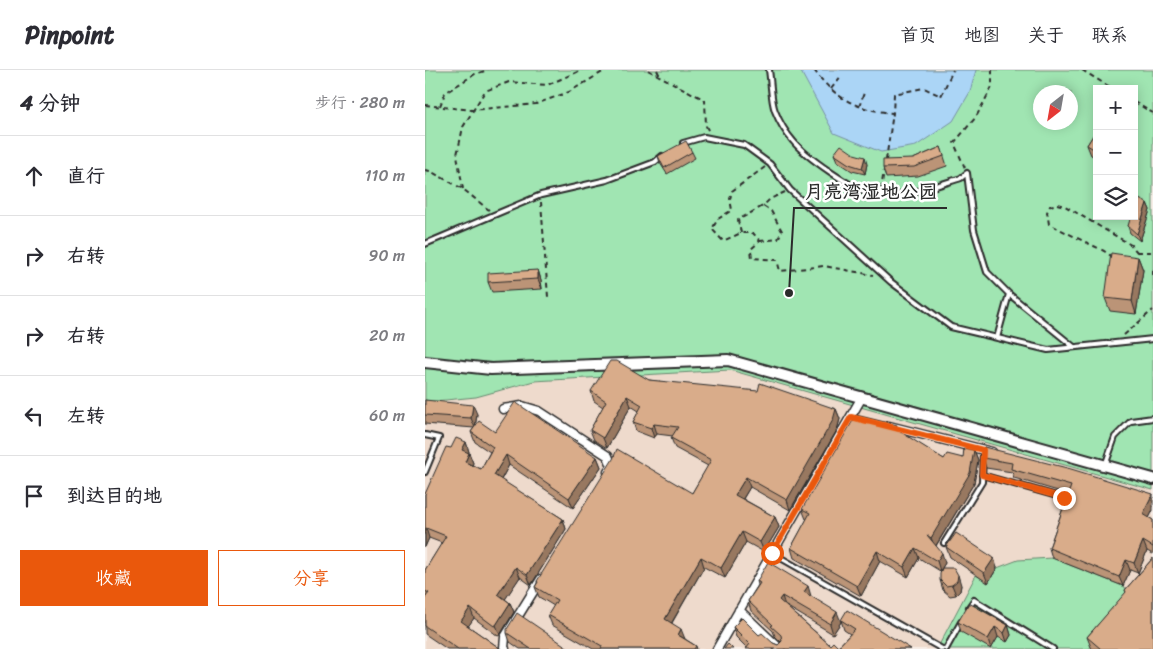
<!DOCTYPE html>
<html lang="zh">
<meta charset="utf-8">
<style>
:root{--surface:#fff;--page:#f2f2f3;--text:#2b2b33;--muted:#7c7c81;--line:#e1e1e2;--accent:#ea580c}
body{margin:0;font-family:Sriracha,"LXGW WenKai TC",sans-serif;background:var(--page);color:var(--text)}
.controls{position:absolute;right:15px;top:15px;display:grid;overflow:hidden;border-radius:0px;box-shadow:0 2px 12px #0003}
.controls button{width:45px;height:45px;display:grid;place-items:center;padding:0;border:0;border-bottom:1px solid var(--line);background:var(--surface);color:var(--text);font:25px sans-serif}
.compass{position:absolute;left:608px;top:15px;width:45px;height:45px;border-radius:50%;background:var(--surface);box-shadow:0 2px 12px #0003;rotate:211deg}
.stop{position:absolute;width:15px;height:15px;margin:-11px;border:4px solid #ea580c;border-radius:50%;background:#fff}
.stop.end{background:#ea580c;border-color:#fff;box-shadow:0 1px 5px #0008}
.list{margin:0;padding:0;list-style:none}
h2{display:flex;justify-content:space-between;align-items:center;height:65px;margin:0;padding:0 20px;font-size:21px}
h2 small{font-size:16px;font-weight:400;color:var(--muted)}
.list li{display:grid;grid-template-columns:32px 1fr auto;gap:15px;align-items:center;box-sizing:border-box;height:80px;padding:0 20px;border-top:1px solid var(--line)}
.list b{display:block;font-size:19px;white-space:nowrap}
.list em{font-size:16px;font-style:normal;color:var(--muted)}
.actions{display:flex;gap:10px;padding:15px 20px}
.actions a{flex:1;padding:11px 0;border:1px solid var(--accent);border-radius:0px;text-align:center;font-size:18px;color:var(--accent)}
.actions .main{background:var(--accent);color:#fff}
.icon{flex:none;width:28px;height:28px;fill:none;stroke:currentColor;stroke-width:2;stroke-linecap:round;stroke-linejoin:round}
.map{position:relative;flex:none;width:728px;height:579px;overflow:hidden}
header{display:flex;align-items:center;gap:30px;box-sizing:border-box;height:70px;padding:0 25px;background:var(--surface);border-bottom:1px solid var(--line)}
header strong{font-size:24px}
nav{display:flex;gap:28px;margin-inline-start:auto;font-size:18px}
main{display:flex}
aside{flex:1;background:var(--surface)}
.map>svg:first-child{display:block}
.built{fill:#eedacc}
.green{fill:#a0e5b2;stroke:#66886e;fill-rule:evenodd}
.water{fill:#abd5f6;stroke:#7891a5}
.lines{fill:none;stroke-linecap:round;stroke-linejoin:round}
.lane-casing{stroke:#2b2b2b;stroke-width:8}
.street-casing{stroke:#2b2b2b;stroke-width:11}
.secondary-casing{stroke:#2b2b2b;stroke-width:14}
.path{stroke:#2b2b2b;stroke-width:2;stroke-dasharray:5 4;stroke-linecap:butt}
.lane{stroke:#fff;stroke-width:4}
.street{stroke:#fff;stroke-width:8}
.secondary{stroke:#fff;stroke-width:10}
.wall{fill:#bb9477;stroke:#2b2b2b}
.shaded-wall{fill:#987861;stroke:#2b2b2b}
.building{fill:#d9ac8a;stroke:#2b2b2b}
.route{stroke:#ea580c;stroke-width:6}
.leader{fill:none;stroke:#2b2b2b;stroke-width:2}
.callout-dot{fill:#2b2b2b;stroke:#fff;stroke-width:2}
.callout-label{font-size:19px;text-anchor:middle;font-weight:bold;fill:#2b2b2b;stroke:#fff;stroke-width:5;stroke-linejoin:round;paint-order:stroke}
</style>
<header>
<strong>Pinpoint</strong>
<nav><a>首页</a><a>地图</a><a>关于</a><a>联系</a></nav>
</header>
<main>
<aside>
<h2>4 分钟<small>步行 · 280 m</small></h2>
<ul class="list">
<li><svg class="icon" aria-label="ahead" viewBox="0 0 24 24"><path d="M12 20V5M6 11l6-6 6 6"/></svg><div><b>直行</b></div><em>110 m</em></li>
<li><svg class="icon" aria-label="right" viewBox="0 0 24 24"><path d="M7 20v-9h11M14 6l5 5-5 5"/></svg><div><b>右转</b></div><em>90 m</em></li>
<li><svg class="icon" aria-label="right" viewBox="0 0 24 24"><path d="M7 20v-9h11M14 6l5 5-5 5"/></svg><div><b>右转</b></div><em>20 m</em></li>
<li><svg class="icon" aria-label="left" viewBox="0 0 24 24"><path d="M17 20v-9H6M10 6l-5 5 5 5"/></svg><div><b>左转</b></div><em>60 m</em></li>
<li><svg class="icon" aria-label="arrive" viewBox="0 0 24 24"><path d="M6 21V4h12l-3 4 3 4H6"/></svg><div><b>到达目的地</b></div></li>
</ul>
<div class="actions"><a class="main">收藏</a><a>分享</a></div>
</aside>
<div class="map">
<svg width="728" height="579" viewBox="0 0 728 579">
<rect width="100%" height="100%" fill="#f7eee8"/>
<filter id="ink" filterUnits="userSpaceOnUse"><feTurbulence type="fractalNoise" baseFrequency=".02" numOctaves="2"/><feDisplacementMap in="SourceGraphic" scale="10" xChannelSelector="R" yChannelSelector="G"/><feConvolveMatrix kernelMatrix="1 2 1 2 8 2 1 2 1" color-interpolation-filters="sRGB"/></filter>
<g filter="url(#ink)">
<!-- built -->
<path class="built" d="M305 300 728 409V579H0V332L51 327 109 311Z"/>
<!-- green -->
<path class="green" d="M0 0H728V420L305 300 109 311 51 327 0 332ZM672 19H709V146H672ZM616 22H646V52H616Z
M627 488 698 516 708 524 696 542 664 579H512L551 505 563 513 572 498 593 490Z"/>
<!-- water -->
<path class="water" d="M375 0H551L545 22 528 51 491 76 456 82 409 63Z"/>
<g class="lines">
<defs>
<path id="lane" d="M344 0C346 12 346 31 350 41 354 51 361 63 368 71 381 87 427 119 447 124 474 130 510 116 536 108L542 103 549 160 562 202 584 224 649 277
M258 73 279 67 319 75 345 94 365 120 466 212 526 257 623 280 728 269
M0 174 116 125 182 110 230 92 237 86
M572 268 584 224
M0 365 14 368 0 402
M681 393 690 367 706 351 728 348
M557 405 639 428
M519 473 557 412 558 384
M347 483 517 579
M544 537 549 530 628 579
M521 579 536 552"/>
<path id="street" d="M78 339 97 336 114 341 183 386 187 396 183 402
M464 356 567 382
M314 540 355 579
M80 579 79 578 80 567 116 509
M292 579 437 327"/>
<path id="secondary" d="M0 292 66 299 303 290 728 409"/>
</defs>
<!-- lane casing -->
<use href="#lane" class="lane-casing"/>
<!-- street casing -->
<use href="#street" class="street-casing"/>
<!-- secondary casing -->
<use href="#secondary" class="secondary-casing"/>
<!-- path -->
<path class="path" d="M223 0 280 30 281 56 284 62
M232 0 235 6
M389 0C410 29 433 40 468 43L469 24 499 18 516 26 528 0
M657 0 688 19
M406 19 417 5
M709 32 728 43
M0 35 47 40 111 34 144 22 181 0
M15 36 20 23 50 4 63 0
M434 37 440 20
M461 90 468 43
M340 97 307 121 305 129 307 140 293 149 287 159 298 171 316 163H328L335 171 326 179 327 188 352 190 355 201 399 196 448 205
M540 98 529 73 551 47 567 17V0
M0 100 5 101 38 119 64 140
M38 119 32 85 38 57 60 21 84 12 122 15 157 0
M456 120 459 100
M116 132 123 227
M632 134 640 136 706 175 712 182 708 192H697L692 190 679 181 624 154 622 142 625 136Z
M316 163 313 150 338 136
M335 171 353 169 357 161 346 141 338 136 345 129 360 122
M712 182H728
M728 200V209
M699 265 728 240"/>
<!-- lane -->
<use href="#lane" class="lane"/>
<!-- street -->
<use href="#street" class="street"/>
<!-- secondary -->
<use href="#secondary" class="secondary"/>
</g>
<!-- wall -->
<path class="wall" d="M672 59V88L666 85 662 75Z
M516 77 522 96 493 106 461 108 458 98 488 89Z
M267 82 270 88 242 104 235 93 233 86Z
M409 84 442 94 440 104 427 101 412 91Z
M722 133 725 140 715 171 705 163 703 156Z
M713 187 718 200 711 244 685 241 680 228Z
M113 200 116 210 117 219 67 222 63 212Z
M224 310 411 339 415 349 412 360 365 440 325 417 318 429 350 447 354 457 339 482 321 472 300 508 279 497 247 553 260 569 271 576 272 579H168L127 555 123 545 129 536 114 527 110 517 112 513V511L267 423 283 396 250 378 246 368 248 366 232 364 229 368 211 361 208 352 214 341 206 336 182 378 169 370 165 360 178 337 169 331 166 321Z
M0 330 52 344 50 357 172 387 176 397 148 438 84 395 76 410 138 449 141 459 106 515 95 507 80 529 85 533 89 542 75 565 73 566 49 548 43 556 76 579H22L0 564V500L17 473 4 468 0 477V424L26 378 41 372 44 382V383L48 393 47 395 56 399 65 382 50 372 46 362 49 358 0 354Z
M474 362 519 389 538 388 549 380 553 390 549 413 511 476 520 493 515 501 494 488 483 507 455 491 436 526 369 488 366 478 382 449H381L377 439Z
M559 377 728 440 724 448 728 450V484L722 481 713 503 705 500 698 516 627 488 624 478 643 424 589 408 587 402 561 398 558 388Z
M521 477 572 498 563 513 525 487Z
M728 488V579H668L666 577 662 567 701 523 700 520Z
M515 510 536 515 535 521 531 525 525 526 518 520Z
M332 511 386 526 416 552 408 564 361 536 405 575 413 577 425 564 419 560 416 550 486 579 322 578 311 567 308 557 334 565 348 573 353 575 356 572 350 566 348 561 326 541 323 531 333 515Z
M533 552 583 555 586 565 582 572 573 567 566 579 536 562Z
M82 563 145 579H95L85 572Z"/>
<!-- shaded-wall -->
<path class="shaded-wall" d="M440 87 442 94 440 104 437 98Z
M722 133 725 140 715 171 712 164Z
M713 187 718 200 711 244 707 231Z
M113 200 116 210 117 219 113 209Z
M202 326 206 336 182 378 178 368Z
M48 335 52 344 50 358 46 348Z
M411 339 415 349 412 360 365 440 362 430Z
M229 354 232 364 229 368 226 358Z
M41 372 44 382 41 390 37 380Z
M549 380 553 390 549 413 510 477 506 468Z
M44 383 48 393 44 402 40 392Z
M81 385 84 395 73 415 69 405Z
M172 387 176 397 148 438 144 428Z
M321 407 325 417 314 435 310 425Z
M728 424V440L721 454 718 444Z
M350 447 354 457 339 482 335 472Z
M138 449 141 459 106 515 102 505Z
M1 458 4 468 0 477V459Z
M317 462 321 472 300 508 296 498Z
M718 471 722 481 713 503 709 493Z
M490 478 494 488 483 507 479 497Z
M452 481 455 491 436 526 432 516Z
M517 483 520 493 515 501 512 491Z
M276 487 279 497 243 559 240 549Z
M569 488 572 498 563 513 559 503Z
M701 490 705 500 698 516 694 507Z
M91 497 95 507 77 534 73 524Z
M533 505 536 515 535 521 531 525 527 515Z
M383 516 386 526 382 532 379 522Z
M357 526 360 536 354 530Z
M85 533 89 542 75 565 71 555Z
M45 538 49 548 40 561 36 551Z
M412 542 416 552 408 564 405 554Z
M583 555 586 565 582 572 579 563Z
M570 557 573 567 566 579 563 569Z
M256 559 260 569 253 565Z"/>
<!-- building -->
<path class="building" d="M672 59V81L662 75Z
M261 71 267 82 239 98 233 86Z
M416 75 429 84 440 87 437 98 424 94 409 84Z
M516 77 519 86 489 97 458 98V90L488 89Z
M712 128 722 133 712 164 703 156 706 146H709V137Z
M686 183 713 187 707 231 680 228Z
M113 200V209L63 212V203Z
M185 291H192L224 310 333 321 335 313 411 339 408 350 362 430 321 407 310 425 350 447 335 472 317 462 296 498 276 487 240 549 256 559 253 565 271 576 269 579H176L177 576 123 545 132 530 110 517 113 512 112 511 188 389 192 379 267 423 286 390 246 368 253 357 229 354 226 358 208 352 217 335 202 326 178 368 165 360 181 331 166 321Z
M0 330 48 335 46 348 0 345Z
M90 332 172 387 144 428 81 385 69 405 138 449 102 505 91 497 73 524 85 533 71 555 69 556 45 538 36 551 76 579H33L0 556V528L4 523 0 521V500L21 466 1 458 0 459V424L21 377 26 378 31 368 41 372 37 380 44 383 40 392 56 399 68 377 46 362 54 351 70 362Z
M431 345 472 355 471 359 519 389 522 384 538 388 539 378 549 380 545 403 506 468 502 465 517 483 512 491 490 478 479 497 452 481 432 516 366 478 385 443 377 439Z
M559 377 646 399 728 424 718 444 728 450V477L718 471 709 493 701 490 694 507 624 478 646 416 586 399 587 393 558 388Z
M531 463 569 488 559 503 521 477Z
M728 488V579H676L662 567 701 522 700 520Z
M343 492 383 516 379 522 412 542 405 554 357 526 354 530 405 575 408 572 413 577 430 559 416 550 422 540 486 579H321L325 574 308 557 317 548 334 565 337 563 348 573 353 575 357 571 356 565 346 556 348 555 323 531 335 513 332 511Z
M517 498H529L533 505 532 511 527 515 521 516 515 510V504Z
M544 533 583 555 579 563 570 557 563 569 533 552Z
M92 543 145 579H106L82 563V559Z
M303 574 308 579H299Z"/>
</g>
<g class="lines" filter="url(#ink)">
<!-- route -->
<path class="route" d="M347 483 426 347 558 380 557 405 639 428"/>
</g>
<!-- callouts -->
<path class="leader" d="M364 223L369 138H522"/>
<circle class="callout-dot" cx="364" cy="223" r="5"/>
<g class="callout-label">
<text x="446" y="128">月亮湾湿地公园</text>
</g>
</svg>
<div class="controls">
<button>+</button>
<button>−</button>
<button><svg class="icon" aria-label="layers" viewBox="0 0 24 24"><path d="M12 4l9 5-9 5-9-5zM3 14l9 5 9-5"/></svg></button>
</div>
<svg class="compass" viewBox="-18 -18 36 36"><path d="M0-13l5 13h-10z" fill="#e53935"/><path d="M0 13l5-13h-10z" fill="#7c7c81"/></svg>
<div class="stop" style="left:347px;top:483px"></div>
<div class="stop end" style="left:639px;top:428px"></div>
</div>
</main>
